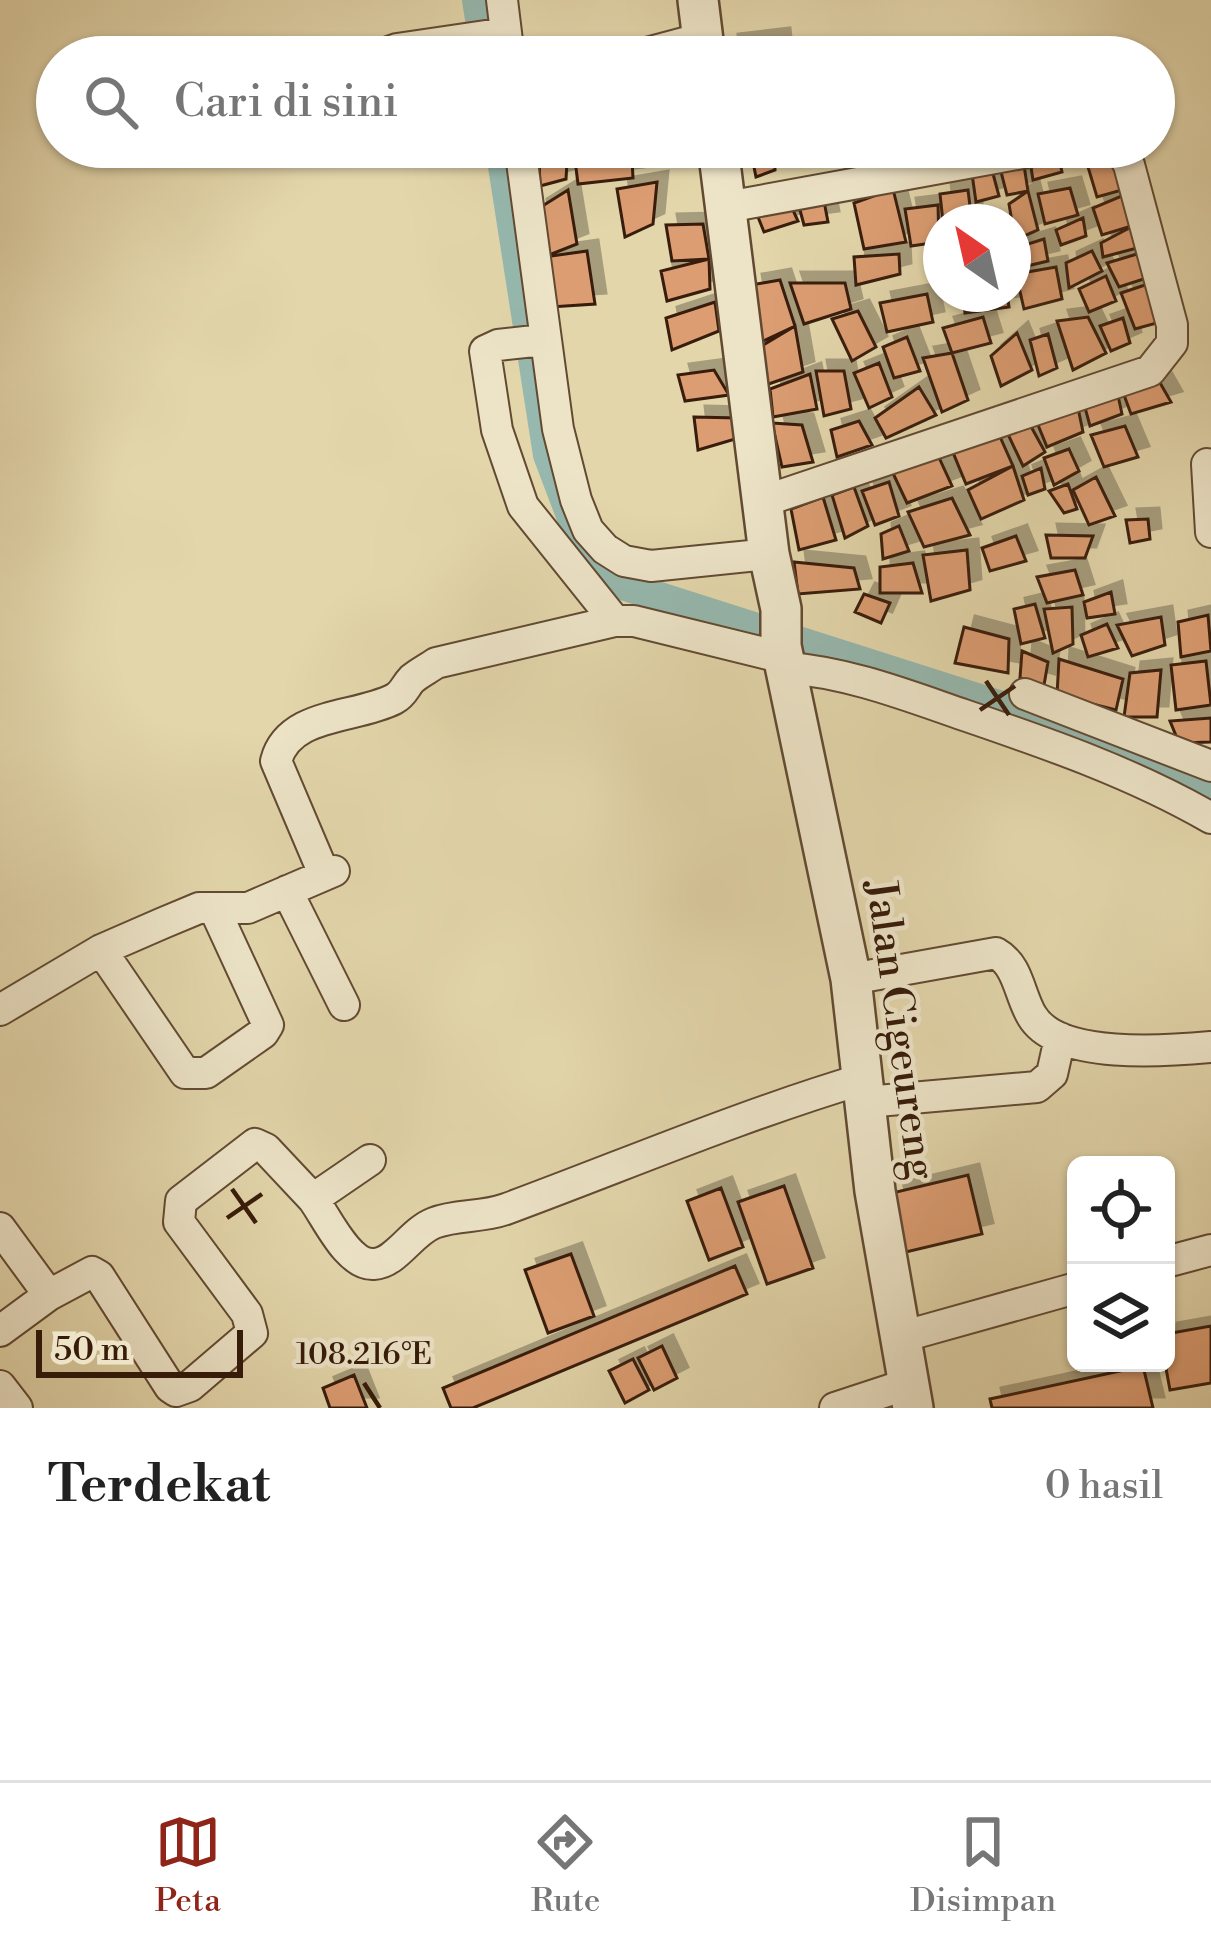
<!DOCTYPE html>
<html lang="id">
<meta charset="utf-8">
<style>
:root{--surface:#fff;--page:#f2f2f2;--text:#222;--muted:#767676;--line:#e0e0e0;--accent:#8f2418}
body{margin:0;font-family:"Libre Bodoni",serif;background:var(--page);color:var(--text)}
.controls{position:absolute;right:36px;bottom:36px;display:grid;overflow:hidden;border-radius:18px;box-shadow:0 3px 9px #0004}
.controls button{width:108px;height:108px;display:grid;place-items:center;padding:0;border:0;border-bottom:3px solid var(--line);background:var(--surface);color:var(--text);font:60px sans-serif}
.compass{position:absolute;left:923px;top:204px;width:108px;height:108px;border-radius:50%;background:var(--surface);box-shadow:0 3px 9px #0004;rotate:326deg}
.scale{position:absolute;left:36px;bottom:30px;width:207px;box-sizing:border-box;padding-left:12px;border:6px solid #371c0a;border-top:0;font-size:33px;line-height:42px;white-space:nowrap;color:#371c0a;-webkit-text-stroke:9px #ede4c8;paint-order:stroke}
.list{margin:0;padding:0;list-style:none}
h2{display:flex;justify-content:space-between;align-items:center;height:156px;margin:0;padding:0 48px;font-size:51px}
h2 small{font-size:39px;font-weight:400;color:var(--muted)}
.icon{flex:none;width:66px;height:66px;fill:none;stroke:currentColor;stroke-width:2;stroke-linecap:round;stroke-linejoin:round}
.map{position:relative;flex:none;width:1211px;height:1408px;overflow:hidden}
.search{position:absolute;background:var(--surface);box-shadow:0 3px 9px #0004;left:36px;right:36px;top:36px;height:132px;display:flex;align-items:center;gap:30px;box-sizing:border-box;padding:0 42px;border-radius:66px;color:var(--muted);font-size:45px}
.sheet{height:372px;background:var(--surface)}
nav{display:flex;justify-content:space-around;align-items:center;box-sizing:border-box;height:168px;border-top:3px solid var(--line);background:var(--surface);font-size:33px;color:var(--muted)}
nav a{display:grid;justify-items:center;gap:6px}
nav .on{color:var(--accent)}
.map>svg:first-child{display:block}
.lines{fill:none;stroke-linecap:round;stroke-linejoin:round}
.canal{stroke:#96b8ae;stroke-width:30}
.building{fill:#dc9d72;stroke:#371c0a;stroke-width:3;filter:url(#shadow)}
.minor-casing{stroke:#624a32;stroke-width:34}
.tertiary-casing{stroke:#624a32;stroke-width:44}
.minor{stroke:#ede4c8;stroke-width:30}
.tertiary{stroke:#ede4c8;stroke-width:39}
.ticks{fill:none;stroke:#371c0a;stroke-width:4.5}
.labels{text-anchor:middle;dominant-baseline:central;stroke-width:9;stroke-linejoin:round;paint-order:stroke}
.street-label{font-size:42px;fill:#371c0a;stroke:#ede4c8}
.ticks-label{font-size:30px;text-anchor:middle;fill:#371c0a;stroke:#ede4c8;stroke-width:9;stroke-linejoin:round;paint-order:stroke}
</style>
<div class="map">
<svg width="1211" height="1408" viewBox="0 0 1211 1408">
<defs>
<filter id="shadow"><feDropShadow dx="11" dy="-11" stdDeviation="0" flood-color="#0004"/></filter>
</defs>
<rect width="100%" height="100%" fill="#e3d6ab"/>
<filter id="stains"><feTurbulence type="fractalNoise" baseFrequency=".00167" numOctaves="4"/><feColorMatrix values="0 0 0 0 .2 0 0 0 0 .09 0 0 0 0 .02 0 0 0 .5 -.17"/></filter>
<radialGradient id="worn" r=".72"><stop offset=".6" stop-color="#630" stop-opacity="0"/><stop offset="1" stop-color="#630" stop-opacity=".3"/></radialGradient>
<g class="lines">
<!-- canal -->
<path class="canal" d="M477 0 486 57
M500 147 548 455 594 576 1005 707 1211 793"/>
</g>
<!-- building -->
<path class="building" d="M779 39 781 57H729L727 45Z
M750 147H774L775 170 756 177Z
M784 147H813V155L785 160Z
M1058 154 1062 172 1033 180 1030 161Z
M539 158 567 162 566 179 540 186Z
M1023 159 1028 191 1007 195 999 164Z
M575 160H632L633 178 578 184Z
M1112 162 1122 190 1097 197 1088 167Z
M992 170 999 196 976 202 972 174Z
M657 182 653 224 625 237 617 189Z
M1070 188 1078 215 1045 224 1038 194Z
M893 189 906 242 864 249 854 203Z
M568 190 577 244 544 257 536 210Z
M968 190 972 222H943L940 194Z
M1028 191 1038 230 1015 240 1009 204Z
M1124 195 1135 225 1102 235 1093 208Z
M823 196 828 222 804 225 797 199Z
M938 205 939 242 911 246 905 209Z
M792 208 798 221 764 232 756 212Z
M1083 218 1086 236 1061 245 1056 230Z
M703 224 709 259 672 261 666 225Z
M1135 225 1141 247 1103 257 1101 243Z
M1044 239 1048 261 1019 268 1015 248Z
M587 251 595 304 551 307 544 257Z
M1092 251 1102 271 1069 288 1066 263Z
M1144 252 1150 277 1119 287 1107 263Z
M899 254 900 274 856 285 854 257Z
M709 259 710 289 667 301 661 271Z
M1056 267 1062 299 1024 309 1016 274Z
M1106 276 1116 301 1089 312 1079 289Z
M780 280 795 326 761 342 751 285Z
M1154 282 1164 321 1135 329 1121 293Z
M790 283H845L851 309 804 324Z
M927 294 933 322 887 332 880 303Z
M969 294H1007L1009 307 965 313 963 296Z
M715 302 719 331 672 350 666 318Z
M858 311 876 347 852 361 832 319Z
M983 317 991 343 952 353 943 328Z
M1088 317 1106 353 1073 370 1057 321Z
M1123 318 1130 343 1111 351 1100 326Z
M795 326 803 372 763 386 755 350Z
M1017 333 1032 370 1001 386 991 356Z
M1048 334 1057 368 1039 376 1030 340Z
M907 337 920 371 894 378 883 347Z
M952 353 968 400 942 412 923 358Z
M879 363 892 397 869 408 854 373Z
M714 370 729 395 685 401 678 375Z
M816 371H844L851 409 824 416Z
M810 374 817 409 773 417 770 389Z
M1159 381 1171 402 1131 414 1124 395Z
M919 387 936 415 886 438 875 418Z
M1117 391 1122 414 1090 426 1084 404Z
M1077 403 1083 432 1047 447 1036 420Z
M694 417 738 418 742 437 698 450Z
M859 421 872 445 837 457 831 430Z
M1028 421 1045 452 1023 466 1005 428Z
M772 423 802 425 813 462 782 467Z
M1125 426 1138 457 1104 467 1091 435Z
M997 430 1013 466 966 484 952 450Z
M1069 449 1079 471 1054 485 1044 458Z
M936 451 952 486 907 503 891 469Z
M1013 466 1024 500 981 519 968 490Z
M1041 468 1045 489 1028 495 1022 476Z
M1096 477 1115 516 1089 525 1073 490Z
M889 482 899 516 875 525 862 491Z
M1068 484 1077 509 1064 513 1049 491Z
M854 487 868 526 845 538 832 495Z
M823 497 836 540 799 550 791 509Z
M952 498 970 535 924 547 908 512Z
M1148 519 1150 539 1130 543 1126 520Z
M899 526 909 551 883 559 881 534Z
M1046 535 1093 536 1085 558H1051Z
M1016 536 1026 561 990 571 982 548Z
M967 550 970 590 931 601 923 555Z
M794 562 854 568 860 589 798 594Z
M913 563 922 593H880V567Z
M1075 570 1083 595 1047 603 1037 577Z
M1111 592 1115 614 1087 618 1084 602Z
M864 594 890 603 881 623 855 612Z
M1035 604 1045 638 1021 644 1014 609Z
M1072 607 1073 644 1053 653 1044 609Z
M1208 615 1211 651 1181 657 1178 622Z
M1161 617 1165 645 1132 656 1117 625Z
M1107 624 1118 648 1088 657 1081 635Z
M964 627 1009 639 1008 673 955 663Z
M1022 651 1048 662 1044 685 1020 678Z
M1059 659 1123 679 1116 710 1057 695Z
M1206 661 1211 705 1176 710 1171 665Z
M1161 670 1157 717H1124L1130 673Z
M1211 718V742L1179 743 1170 721Z
M968 1175 982 1234 906 1252 892 1193Z
M784 1186 813 1268 767 1284 738 1202Z
M721 1188 743 1247 709 1260 687 1201Z
M571 1254 594 1316 548 1333 525 1270Z
M735 1266 747 1294 473 1408H451L443 1388Z
M1211 1326V1383L1170 1390 1165 1363 1166 1334Z
M662 1346 677 1378 654 1390 638 1358Z
M633 1359 649 1390 625 1403 609 1371Z
M1143 1366 1153 1408H992L990 1399Z
M354 1375 367 1408H330L323 1388Z"/>
<g class="lines">
<defs>
<path id="minor" d="M502 0 509 57
M375 57 397 49 506 33
M632 57 703 38
M520 147 558 429 576 500 588 530 605 549 624 561 651 566 769 554
M727 207 1055 147
M543 340 498 345 485 351 497 430 523 506 615 621
M1207 464 1211 532
M764 501 1150 371 1172 343V325L1129 165 1119 147
M786 668C847 672 906 695 964 715 1049 744 1133 773 1211 818
M1025 694 1211 766
M324 874 276 761C289 712 355 719 394 699 404 694 405 686 412 679 419 673 429 668 436 663L615 621H634L784 658
M287 891 344 1005
M101 950 185 1073H206L263 1033 268 1025 214 908
M851 979 996 953C1019 966 1019 995 1032 1016 1058 1060 1168 1051 1211 1047
M0 1010 101 950 163 923 199 908H248L334 871
M866 1102 1037 1087 1052 1074 1060 1038
M313 1199C327 1218 348 1266 374 1264 396 1263 411 1232 434 1223 457 1214 482 1218 506 1209 625 1165 742 1115 863 1079
M0 1228 49 1295
M1166 1262 1211 1250
M0 1331 49 1295 92 1272 99 1276 170 1387 176 1391 190 1386 252 1333 247 1314 179 1222 181 1201 255 1144 266 1149 313 1199 370 1160
M901 1337 1076 1288
M0 1386 17 1408
M835 1408 908 1384"/>
<path id="tertiary" d="M698 0 705 57
M718 147 769 554 781 609V646L851 979 875 1191 913 1408"/>
</defs>
<!-- minor casing -->
<use href="#minor" class="minor-casing"/>
<!-- tertiary casing -->
<use href="#tertiary" class="tertiary-casing"/>
<!-- minor -->
<use href="#minor" class="minor"/>
<!-- tertiary -->
<use href="#tertiary" class="tertiary"/>
</g>
<!-- ticks -->
<path class="ticks" d="M986 681 1009 715M980 710 1015 686M232 1189 256 1223M227 1218 262 1194M364 1383 380 1408"/>
<g class="labels">
<!-- street labels -->
<g class="street-label">
<text transform="translate(900 1030) rotate(82)">Jalan Cigeureng</text>
</g>
</g>
<g class="ticks-label">
<text x="364" y="1364">108.216°E</text>
</g>
<rect width="100%" height="100%" filter="url(#stains)"/>
<rect width="100%" height="100%" fill="url(#worn)"/>
</svg>
<div class="controls">
<button><svg class="icon" aria-label="locate" viewBox="0 0 24 24"><circle cx="12" cy="12" r="6"/><path d="M12 2v4M12 18v4M2 12h4M18 12h4"/></svg></button>
<button><svg class="icon" aria-label="layers" viewBox="0 0 24 24"><path d="M12 4l9 5-9 5-9-5zM3 14l9 5 9-5"/></svg></button>
</div>
<svg class="compass" viewBox="-18 -18 36 36"><path d="M0-13l5 13h-10z" fill="#e53935"/><path d="M0 13l5-13h-10z" fill="#767676"/></svg>
<div class="scale">50 m</div>
<div class="search"><svg class="icon" aria-label="search" viewBox="0 0 24 24"><circle cx="10" cy="10" r="6"/><path d="M15 15l6 6"/></svg>Cari di sini</div>
</div>
<section class="sheet">
<h2>Terdekat<small>0 hasil</small></h2>
<ul class="list">
</ul>
</section>
<nav>
<a class="on"><svg class="icon" aria-label="map" viewBox="0 0 24 24"><path d="M3 6l6-2 6 2 6-2v14l-6 2-6-2-6 2zM9 4v14M15 6v14"/></svg>Peta</a>
<a><svg class="icon" aria-label="directions" viewBox="0 0 24 24"><path d="M12 3l9 9-9 9-9-9zM9 14v-3h6M13 9l2 2-2 2"/></svg>Rute</a>
<a><svg class="icon" aria-label="saved" viewBox="0 0 24 24"><path d="M7 4h10v16l-5-4-5 4z"/></svg>Disimpan</a>
</nav>
